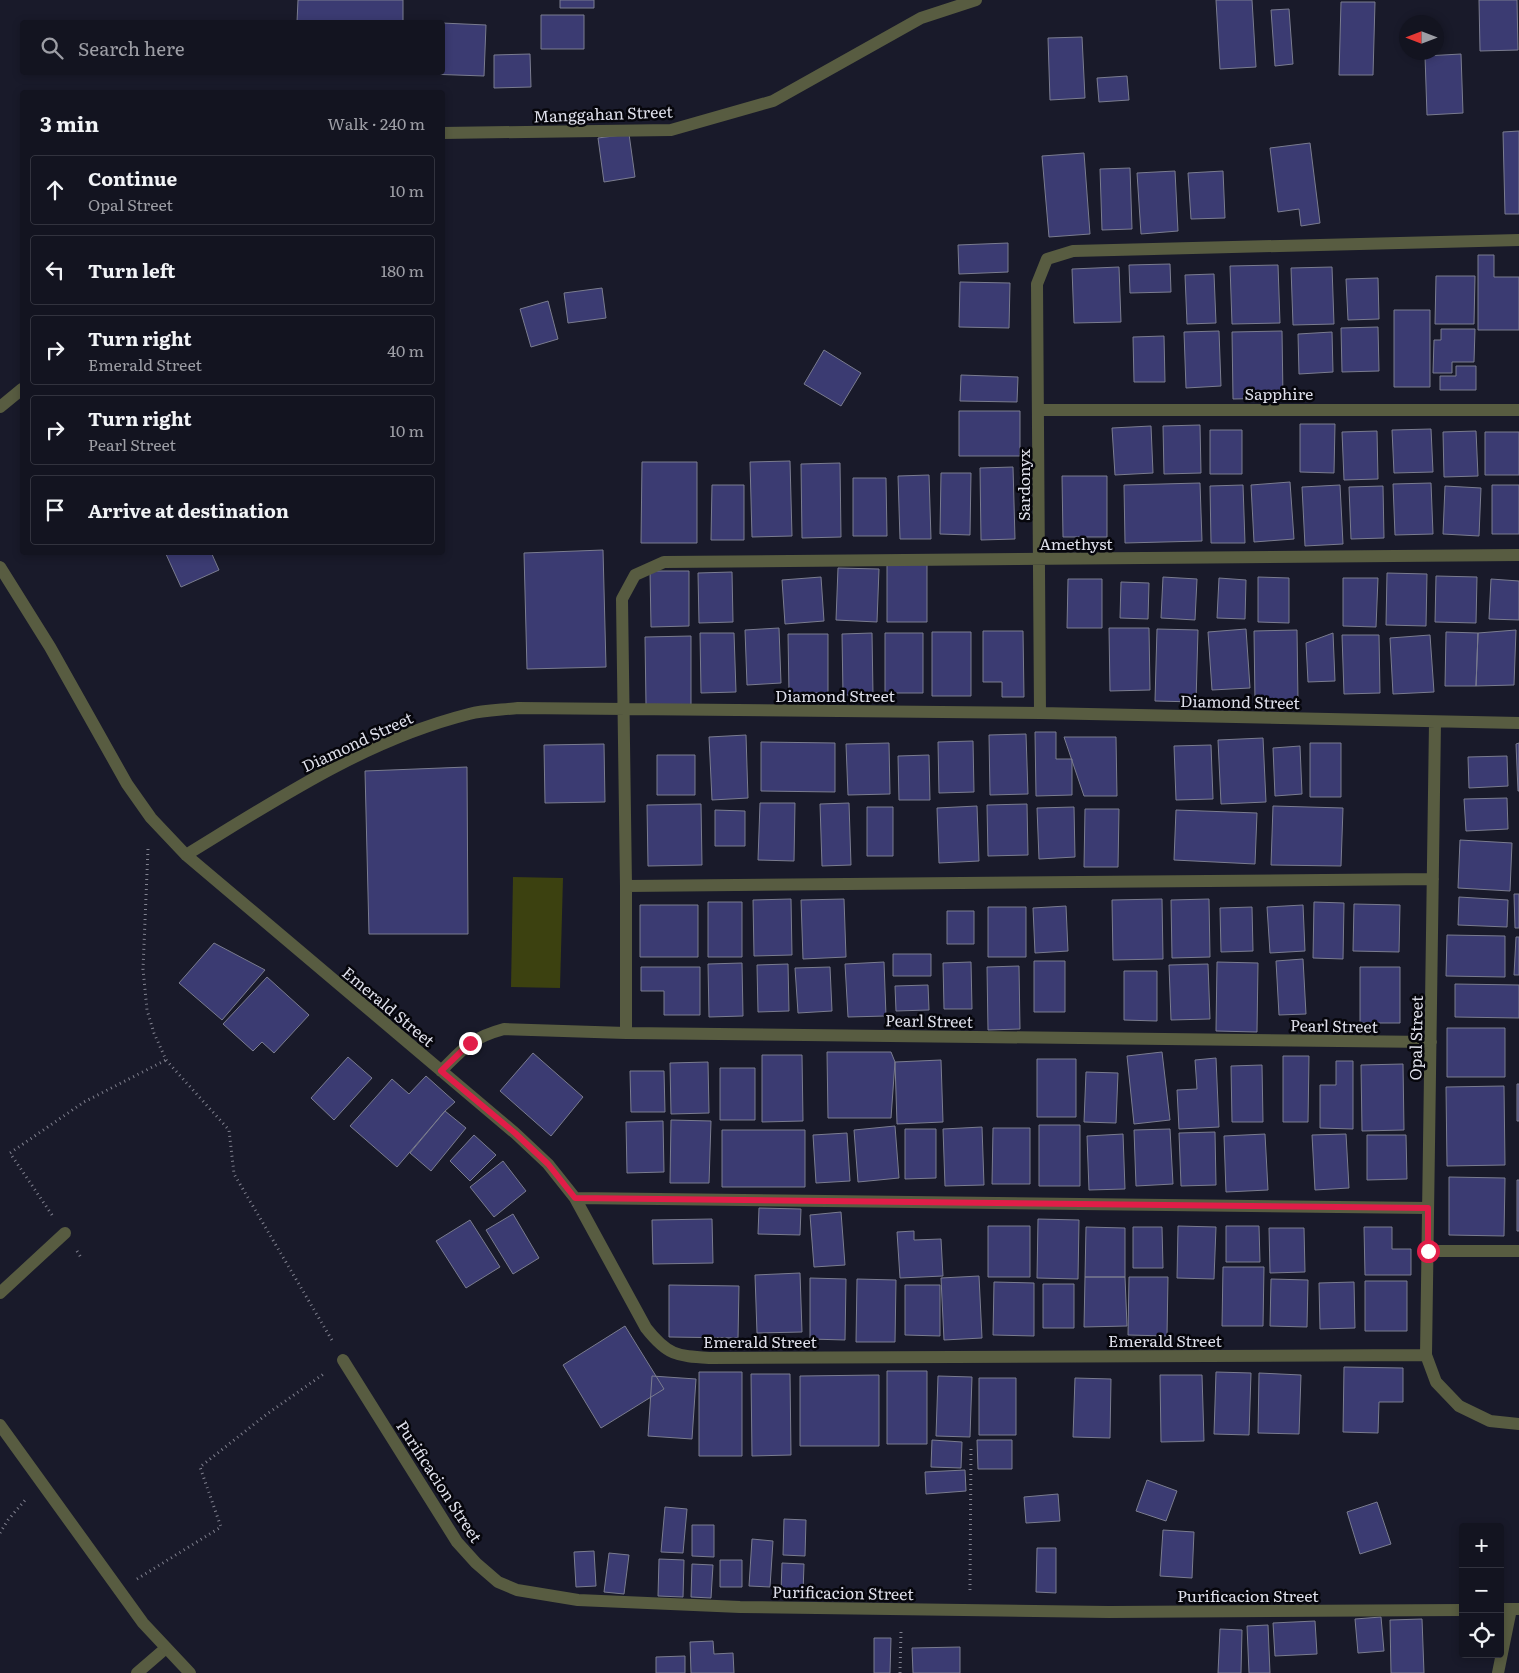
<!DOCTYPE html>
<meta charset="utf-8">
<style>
:root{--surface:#131420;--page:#1c1d29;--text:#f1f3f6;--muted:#9d9ea5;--line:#32333e}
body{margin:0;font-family:Literata,serif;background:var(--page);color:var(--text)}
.controls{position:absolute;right:15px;bottom:15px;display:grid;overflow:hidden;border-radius:5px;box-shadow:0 2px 8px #0003}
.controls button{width:45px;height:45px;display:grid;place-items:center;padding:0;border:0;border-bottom:1px solid var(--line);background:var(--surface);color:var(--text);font:25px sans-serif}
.compass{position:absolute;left:1399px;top:15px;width:45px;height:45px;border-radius:50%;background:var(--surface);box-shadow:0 2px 8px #0003;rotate:270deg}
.stop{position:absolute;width:15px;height:15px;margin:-11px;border:4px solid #e11d48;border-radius:50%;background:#fff}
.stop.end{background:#e11d48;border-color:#fff;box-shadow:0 1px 5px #0008}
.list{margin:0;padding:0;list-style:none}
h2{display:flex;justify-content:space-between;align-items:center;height:65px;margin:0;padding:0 20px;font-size:21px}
h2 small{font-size:16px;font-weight:400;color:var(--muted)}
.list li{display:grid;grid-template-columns:32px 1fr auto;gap:15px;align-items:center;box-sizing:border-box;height:70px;margin:0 10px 10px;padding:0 10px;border:1px solid var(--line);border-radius:5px}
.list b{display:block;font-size:19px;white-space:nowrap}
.list p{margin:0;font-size:16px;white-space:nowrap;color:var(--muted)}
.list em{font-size:16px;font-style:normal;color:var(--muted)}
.icon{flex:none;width:28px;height:28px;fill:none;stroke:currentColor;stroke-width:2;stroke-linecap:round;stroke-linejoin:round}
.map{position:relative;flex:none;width:1519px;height:1673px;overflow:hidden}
.search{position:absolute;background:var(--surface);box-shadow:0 2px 8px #0003;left:20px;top:20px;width:425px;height:55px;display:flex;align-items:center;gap:12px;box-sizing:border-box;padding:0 18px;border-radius:5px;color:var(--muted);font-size:19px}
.panel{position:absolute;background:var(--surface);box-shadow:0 2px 8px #0003;left:20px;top:90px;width:425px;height:465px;border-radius:5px}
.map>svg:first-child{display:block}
.green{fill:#3c4110}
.building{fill:#3b3b72;stroke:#7a7c8f}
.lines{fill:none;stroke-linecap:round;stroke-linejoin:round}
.path{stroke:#80818f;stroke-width:3;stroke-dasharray:1 4;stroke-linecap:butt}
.service{stroke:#585c41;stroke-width:12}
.minor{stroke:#585c41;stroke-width:12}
.route{stroke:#e11d48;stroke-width:6}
.labels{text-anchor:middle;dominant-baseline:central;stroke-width:5;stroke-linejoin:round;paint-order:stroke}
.street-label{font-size:16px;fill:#dedfea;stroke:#06060c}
</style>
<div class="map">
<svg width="1519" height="1673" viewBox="0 0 1519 1673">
<rect width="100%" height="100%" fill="#191a2a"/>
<!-- green -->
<path class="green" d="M513 877 563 878 560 988 511 987Z"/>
<!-- building -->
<path class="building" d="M298 0H403V22H297Z
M560 0H594V8H560Z
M1216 0H1252L1256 67 1220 69Z
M1479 0H1517L1518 50 1480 51Z
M1341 2H1375L1373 75H1339Z
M1289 9 1293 64 1275 66 1271 10Z
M541 15H584V49H541Z
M442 23 486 25 484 76 428 74V72H442Z
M1082 37 1085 98 1050 100 1048 38Z
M530 54 531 87 494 88V55Z
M1461 54 1463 113 1427 115 1425 56Z
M1127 76 1129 100 1099 102 1097 78Z
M1519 131V214H1505L1503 132Z
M629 134 635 177 604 182 598 138Z
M1310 143 1320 223 1301 226 1299 209 1278 212 1270 148Z
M1084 153 1090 234 1049 237 1042 156Z
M1130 168 1132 229 1102 230 1100 169Z
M1175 171 1178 231 1141 234 1137 173Z
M1223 171 1225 218 1191 219 1188 173Z
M1008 243V272L959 274 958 245Z
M1478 255H1494V277H1519V330H1478Z
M1170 264 1171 292 1130 293 1129 265Z
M1278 265 1280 323 1232 324 1230 266Z
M1119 267 1121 322 1074 323 1072 269Z
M1332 267 1334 324 1293 325 1291 268Z
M1214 274 1216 323 1187 324 1185 275Z
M1436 276H1475L1474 324H1435Z
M1378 278 1379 319 1348 320 1346 279Z
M960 282 1010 283 1009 328 959 327Z
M602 288 606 318 568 323 564 293Z
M548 301 558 339 531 347 520 309Z
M1394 310H1430V387H1394Z
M1378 327 1379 371 1342 372 1341 328Z
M1441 329H1475L1474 362H1452V373H1433L1434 340H1441Z
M1219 331 1221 386 1186 388 1184 332Z
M1282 331 1283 398 1233 399 1232 332Z
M1332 332 1333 372 1299 374 1298 334Z
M1164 336 1165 382H1134L1133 337Z
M824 350 861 373 841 406 804 384Z
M1456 366H1476V390H1440V376H1456Z
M961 375 1018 377 1017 402 960 401Z
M959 411H1020V456H959Z
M1300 424H1335L1334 473 1300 472Z
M1200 425 1201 473 1164 474 1163 426Z
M1151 426 1153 473 1115 475 1112 428Z
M1431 429 1433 472 1394 473 1392 430Z
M1210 430H1242V474H1210Z
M1377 431 1378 479 1344 480 1342 432Z
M1476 431 1478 476 1444 477 1443 432Z
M1485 432H1519V475H1485Z
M790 461 792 536 752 537 750 462Z
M642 462H697V543H641Z
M840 463 841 537 802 538 801 464Z
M1013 467 1015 539 981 540 980 468Z
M941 473H971L970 535 940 534Z
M929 475 931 539H900L898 476Z
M1062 476H1107V537H1063Z
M853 478H886L887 536H853Z
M1290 482 1294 539 1254 542 1251 485Z
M1200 483 1202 541 1125 543 1124 485Z
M1431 483 1433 534 1395 535 1393 484Z
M712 485H744V540H711Z
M1243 485 1245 543H1211L1210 486Z
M1340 485 1343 544 1305 546 1302 487Z
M1492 485H1519V534H1492Z
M1383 486 1384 538 1351 539 1349 487Z
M1445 486 1481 488 1479 536 1443 534Z
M603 550 606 667 527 669 524 553Z
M165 552H211L219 570 181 587Z
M887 563H927V622H887Z
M838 568 879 569 877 622 836 620Z
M650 571H689V626L651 627Z
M732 572 733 622 699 623 698 573Z
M1387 573 1427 574 1426 626 1386 625Z
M1436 576 1477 577 1476 623 1435 622Z
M821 577 824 621 785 624 782 580Z
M1163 577 1197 579 1195 620 1161 618Z
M1258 577 1289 578V623L1258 622Z
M1219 578 1246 580 1245 619 1217 618Z
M1343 578H1378L1376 627 1343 626Z
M1068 579H1102V628H1067Z
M1491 579 1519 581V620L1489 619Z
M1121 582 1149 583 1148 619 1120 618Z
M779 628 781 683 747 685 745 630Z
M1109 628H1149L1150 690 1110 691Z
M1157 629 1198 630 1196 702 1155 701Z
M1246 629 1250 688 1212 690 1208 632Z
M1297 630 1298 701 1255 702 1254 631Z
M1516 630 1514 685 1476 686 1478 633Z
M983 631H1023L1024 697H1002V682H983Z
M932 632H971V696H932Z
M1446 632 1478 633 1476 686H1445Z
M700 633H734L736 692 701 693Z
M872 633 873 695H843L842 634Z
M885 633H923V693H885Z
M1333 633 1335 681 1308 682 1306 643Z
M788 634H828V693H789Z
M1342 635H1379L1380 693 1344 694Z
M1430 635 1434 692 1393 694 1390 638Z
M691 636V705H646L645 637Z
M1035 732H1056V759H1072V795L1036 796Z
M1026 734 1028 794 990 795 989 735Z
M746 735 748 798 712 800 709 737Z
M1064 737H1116L1117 796H1084Z
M1263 738 1266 802 1221 804 1218 740Z
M973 741 974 792 939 793 938 742Z
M761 742 835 743V792L761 791Z
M889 743 890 794 848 795 846 744Z
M1310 743H1341V797H1310Z
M1519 743V791H1518L1516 744Z
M604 744 605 802 545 803 544 745Z
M1211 745 1213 799 1176 800 1174 746Z
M1300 746 1302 794 1275 796 1273 748Z
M657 755H695V795H657Z
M929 755 930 800H899L898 756Z
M1507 756 1508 786 1469 788 1468 757Z
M467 767 468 934H369L365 771Z
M1507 798 1508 829 1466 831 1464 799Z
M760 803H795L794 861 758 860Z
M849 803 851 865 822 866 820 804Z
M701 804 702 865 648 866 647 805Z
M1027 804 1028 855 988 856 987 805Z
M977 806 979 861 939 863 937 808Z
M1273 806 1343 808 1341 866 1271 865Z
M867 807H893V856H867Z
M1074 807 1075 857 1039 859 1037 808Z
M1085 809H1119L1118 867H1084Z
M715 810 745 811V846H715Z
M1176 810 1257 813 1255 864 1174 860Z
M1460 840 1512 843 1510 891 1458 888Z
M1514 894H1519V928H1515Z
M1459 897 1508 900 1507 927 1458 925Z
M791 899 792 955 754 956 753 900Z
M844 899 846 957 803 959 801 900Z
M1162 899 1163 959 1113 960 1112 900Z
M1209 899 1210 957 1172 958 1171 900Z
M708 902H742V957H708Z
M1314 902 1344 903 1343 959 1313 958Z
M1354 904 1400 905 1399 952 1353 951Z
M640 905H698V957H640Z
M1303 905 1305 951 1270 953 1267 907Z
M1066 906 1068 951 1035 953 1033 908Z
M988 907H1026V957H988Z
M1252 907 1253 951 1221 952 1220 908Z
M947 911H974V944H947Z
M1447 935 1505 936V977L1446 976Z
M1516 937H1519V975H1514Z
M214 943 265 970 222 1020 179 983Z
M893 954H931V976H893Z
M1303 959 1306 1014 1279 1015 1276 961Z
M1034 961H1065V1012H1034Z
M884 962 886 1016 848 1017 845 964Z
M971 962 972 1009H944L943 963Z
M1217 962 1258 963 1257 1032 1216 1031Z
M742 963 743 1016 709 1017 708 964Z
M788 964 789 1011 758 1012 757 965Z
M1208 964 1210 1019 1171 1020 1169 965Z
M1019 966 1020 1029 988 1030 987 967Z
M641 967H700V1015H664V991H641Z
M830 967 832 1011 798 1013 795 968Z
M1360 967H1400V1023H1360Z
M1124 971H1157V1021L1124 1020Z
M267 977 309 1015 274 1053 262 1042 253 1051 223 1024Z
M1455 984 1519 985V1018L1455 1017Z
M928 985 929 1010 896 1011 895 986Z
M1447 1028H1505V1077H1447Z
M827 1052H891L895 1062 891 1118H828Z
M1162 1052 1170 1120 1134 1124 1127 1056Z
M533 1053 583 1097 551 1136 500 1091Z
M762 1055H802L803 1121 762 1122Z
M1283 1056H1309L1308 1122H1283Z
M348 1057 372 1078 334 1120 311 1098Z
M1216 1058 1219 1127 1179 1129 1177 1090 1197 1089 1195 1060Z
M1037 1059H1076V1117H1037Z
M941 1060 943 1122 897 1124 895 1062Z
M1336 1061H1353V1129L1320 1128V1085H1336Z
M708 1062 709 1113 671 1114 670 1063Z
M1403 1064 1404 1130 1362 1131 1361 1065Z
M1262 1065 1263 1122H1232L1231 1066Z
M720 1068H755V1120H720Z
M630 1071H664L665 1112H631Z
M1086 1072 1118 1073 1116 1123 1084 1122Z
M426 1076 455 1102 445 1111 397 1167 350 1126 392 1079 409 1094Z
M1517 1084H1519V1121H1517Z
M1504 1086 1505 1165 1447 1166 1446 1087Z
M445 1111 466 1128 431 1171 410 1153Z
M671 1120 711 1121 709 1183H670Z
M663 1121 664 1172 627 1173 626 1122Z
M1039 1125H1080V1186H1039Z
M895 1126 899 1178 858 1182 854 1130Z
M982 1127 984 1185 945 1186 943 1129Z
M993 1128H1030V1184H992Z
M905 1129H936V1178L905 1179Z
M1170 1129 1173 1184 1136 1186 1134 1130Z
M722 1130H805V1187H722Z
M1215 1132 1216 1185 1181 1186 1179 1133Z
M847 1133 850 1181 816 1183 813 1135Z
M1123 1134 1125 1189 1089 1190 1087 1136Z
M1265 1134 1268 1190 1226 1192 1224 1136Z
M1346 1134 1349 1188 1315 1190 1312 1135Z
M474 1135 496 1155 470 1181 450 1161Z
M1367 1135H1406L1407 1179 1367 1180Z
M503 1161 526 1191 494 1217 470 1187Z
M1449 1177 1505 1178 1504 1236 1449 1235Z
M1517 1180H1519V1231H1517Z
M759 1208 801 1209 800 1235 758 1234Z
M841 1212 845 1265 814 1267 810 1215Z
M513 1214 539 1258 513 1274 486 1230Z
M712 1219 713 1263 653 1264 652 1220Z
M1038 1219 1079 1220 1078 1279 1037 1278Z
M470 1220 500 1267 466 1288 436 1241Z
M988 1226H1030V1277H988Z
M1178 1226 1216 1227 1214 1279 1177 1278Z
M1226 1226H1259L1260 1262H1226Z
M1086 1227 1125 1228V1277H1085Z
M1133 1227H1162L1163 1268H1133Z
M1364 1227H1392V1249H1411V1275H1365Z
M1269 1228H1304L1305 1272 1270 1273Z
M914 1231V1240L941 1239 943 1276 900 1278 897 1232Z
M1223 1267H1264L1263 1326H1222Z
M800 1273 802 1332 757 1333 755 1275Z
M979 1276 982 1338 944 1340 941 1278Z
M1085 1277H1125L1127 1326 1084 1327Z
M1129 1277H1168L1167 1336 1128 1335Z
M810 1278 846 1279 845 1340 810 1339Z
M857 1279 896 1280 895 1342H856Z
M1271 1279 1308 1280 1307 1327 1270 1326Z
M1365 1281H1407V1331H1365Z
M994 1282 1034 1283V1336L993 1335Z
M1354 1282 1355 1328 1320 1329 1319 1283Z
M1043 1284H1074V1328H1043Z
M669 1285 739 1286 738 1338 669 1337Z
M905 1285H940V1336L905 1335Z
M625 1326 664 1389 601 1428 563 1365Z
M1344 1367 1403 1368V1402H1379L1378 1433 1343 1432Z
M887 1371H927V1444H887Z
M699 1372H742V1456H699Z
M1216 1372 1251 1373 1249 1435 1214 1434Z
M1259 1373 1301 1375 1299 1434 1258 1433Z
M751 1374H790L791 1455 752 1456Z
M879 1375V1446H800V1376Z
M1160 1375H1202L1204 1441 1161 1442Z
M652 1376 696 1379 692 1439 648 1436Z
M938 1376 972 1377 970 1437 936 1436Z
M979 1378H1016V1435H979Z
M1075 1378 1111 1379 1110 1438 1073 1437Z
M932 1440 962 1442 961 1468 931 1467Z
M977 1440H1012V1469H978Z
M965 1470 966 1491 926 1494 925 1472Z
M1147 1480 1177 1491 1166 1521 1136 1511Z
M1058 1494 1060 1521 1026 1523 1024 1497Z
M1377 1502 1391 1544 1360 1554 1347 1512Z
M665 1507 687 1509 683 1553 661 1552Z
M784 1519 806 1520 805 1556 783 1555Z
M692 1525H714V1557L692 1556Z
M1163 1530 1194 1532 1192 1578 1160 1576Z
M752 1539 773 1541 770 1587 749 1586Z
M1037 1548H1056V1593L1036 1592Z
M594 1551 596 1586 576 1587 574 1552Z
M609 1553 629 1555 624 1594 604 1592Z
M659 1559 684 1560 683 1597 658 1596Z
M720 1560H742V1587H720Z
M782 1563 804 1564 803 1593 781 1592Z
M692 1564 713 1565 711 1598 691 1597Z
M1381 1617 1384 1651 1358 1653 1355 1619Z
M1422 1619 1424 1673H1391L1390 1620Z
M1315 1621 1317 1654 1275 1656 1273 1623Z
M1268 1625 1270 1673H1249L1247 1626Z
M1220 1629 1242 1630 1241 1673H1218Z
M874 1638H891L890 1673H874Z
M713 1641 714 1654 733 1653 734 1673H691L690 1642Z
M960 1647V1673H913L912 1648Z
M685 1656V1673H656V1657Z"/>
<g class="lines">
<!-- path -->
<path class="path" d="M148 849 143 969 147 1010 154 1033 166 1060 229 1130 234 1174 333 1342
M52 1215 10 1153 84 1102 166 1060
M77 1251 82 1259
M0 1533 8 1520 26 1499
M137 1579 221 1527 200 1467 267 1414 325 1373
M970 1590 971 1447
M900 1673 901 1631"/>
<!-- service -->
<path class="service" d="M137 1673 166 1648
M1498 1673 1511 1609"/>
<!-- minor -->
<path class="minor" d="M442 133 671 130 773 101 921 18 976 0
M0 407 22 389
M1039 410H1519
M0 567 50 647 127 784 151 818 186 855 515 1133 548 1164 575 1198 646 1328C668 1356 677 1356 711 1358L1426 1355
M1040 713 1037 284 1047 259 1073 251 1519 240
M1435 722 1426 1355 1436 1382 1459 1406 1490 1421 1519 1424
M186 855C276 800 365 740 469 714 484 710 502 710 518 708L1040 713 1519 723
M626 886 1433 879
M626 1033V886L622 599 635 575 664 562 1519 555
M441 1071C464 1048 471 1038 504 1029L626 1033 1431 1042
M575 1198 1428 1208
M1428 1251H1519
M0 1293 65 1233
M343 1360 457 1542 476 1563 498 1582 517 1590 578 1600 740 1607 1109 1612 1463 1610
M0 1425 143 1623 190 1673
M1500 1609H1519"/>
</g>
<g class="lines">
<!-- route -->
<path class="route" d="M470 1043 441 1071 515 1133 548 1164 575 1198 1428 1208V1251"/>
</g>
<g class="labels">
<!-- street labels -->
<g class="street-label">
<text transform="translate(603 113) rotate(-2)">Manggahan Street</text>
<text x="1279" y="393">Sapphire</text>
<text transform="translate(1023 485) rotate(-90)">Sardonyx</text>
<text x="1076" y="543">Amethyst</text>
<text x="835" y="695">Diamond Street</text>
<text transform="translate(1240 701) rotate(1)">Diamond Street</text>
<text transform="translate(357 741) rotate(-25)">Diamond Street</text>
<text transform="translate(389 1006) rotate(40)">Emerald Street</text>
<text transform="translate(929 1020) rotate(1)">Pearl Street</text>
<text transform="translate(1334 1025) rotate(1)">Pearl Street</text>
<text transform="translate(1415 1038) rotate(-89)">Opal Street</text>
<text x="1165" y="1340">Emerald Street</text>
<text x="760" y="1341">Emerald Street</text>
<text transform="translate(440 1481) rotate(57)">Purificacion Street</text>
<text transform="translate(843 1592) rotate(1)">Purificacion Street</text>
<text x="1248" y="1595">Purificacion Street</text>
</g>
</g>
</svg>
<div class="controls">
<button>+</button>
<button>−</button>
<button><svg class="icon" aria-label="locate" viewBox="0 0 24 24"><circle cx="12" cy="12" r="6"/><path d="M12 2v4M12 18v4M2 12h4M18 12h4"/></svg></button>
</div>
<svg class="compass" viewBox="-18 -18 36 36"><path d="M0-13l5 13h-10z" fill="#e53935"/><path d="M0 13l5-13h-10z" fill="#9d9ea5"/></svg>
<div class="stop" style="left:1428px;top:1251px"></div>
<div class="stop end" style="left:470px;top:1043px"></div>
<div class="search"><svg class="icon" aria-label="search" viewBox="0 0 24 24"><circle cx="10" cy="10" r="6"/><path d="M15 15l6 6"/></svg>Search here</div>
<section class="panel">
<h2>3 min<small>Walk · 240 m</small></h2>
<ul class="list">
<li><svg class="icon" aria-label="ahead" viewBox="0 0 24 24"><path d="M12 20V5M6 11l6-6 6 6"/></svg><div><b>Continue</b><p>Opal Street</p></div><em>10 m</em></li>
<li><svg class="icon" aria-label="left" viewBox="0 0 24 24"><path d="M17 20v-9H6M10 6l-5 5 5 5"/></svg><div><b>Turn left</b></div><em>180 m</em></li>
<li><svg class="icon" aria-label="right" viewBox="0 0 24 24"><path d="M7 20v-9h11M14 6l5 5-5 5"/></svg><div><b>Turn right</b><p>Emerald Street</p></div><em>40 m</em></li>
<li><svg class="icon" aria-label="right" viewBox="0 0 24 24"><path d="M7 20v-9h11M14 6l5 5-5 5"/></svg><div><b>Turn right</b><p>Pearl Street</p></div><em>10 m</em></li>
<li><svg class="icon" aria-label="arrive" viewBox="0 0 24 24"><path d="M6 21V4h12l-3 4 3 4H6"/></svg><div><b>Arrive at destination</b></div></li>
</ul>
</section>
</div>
